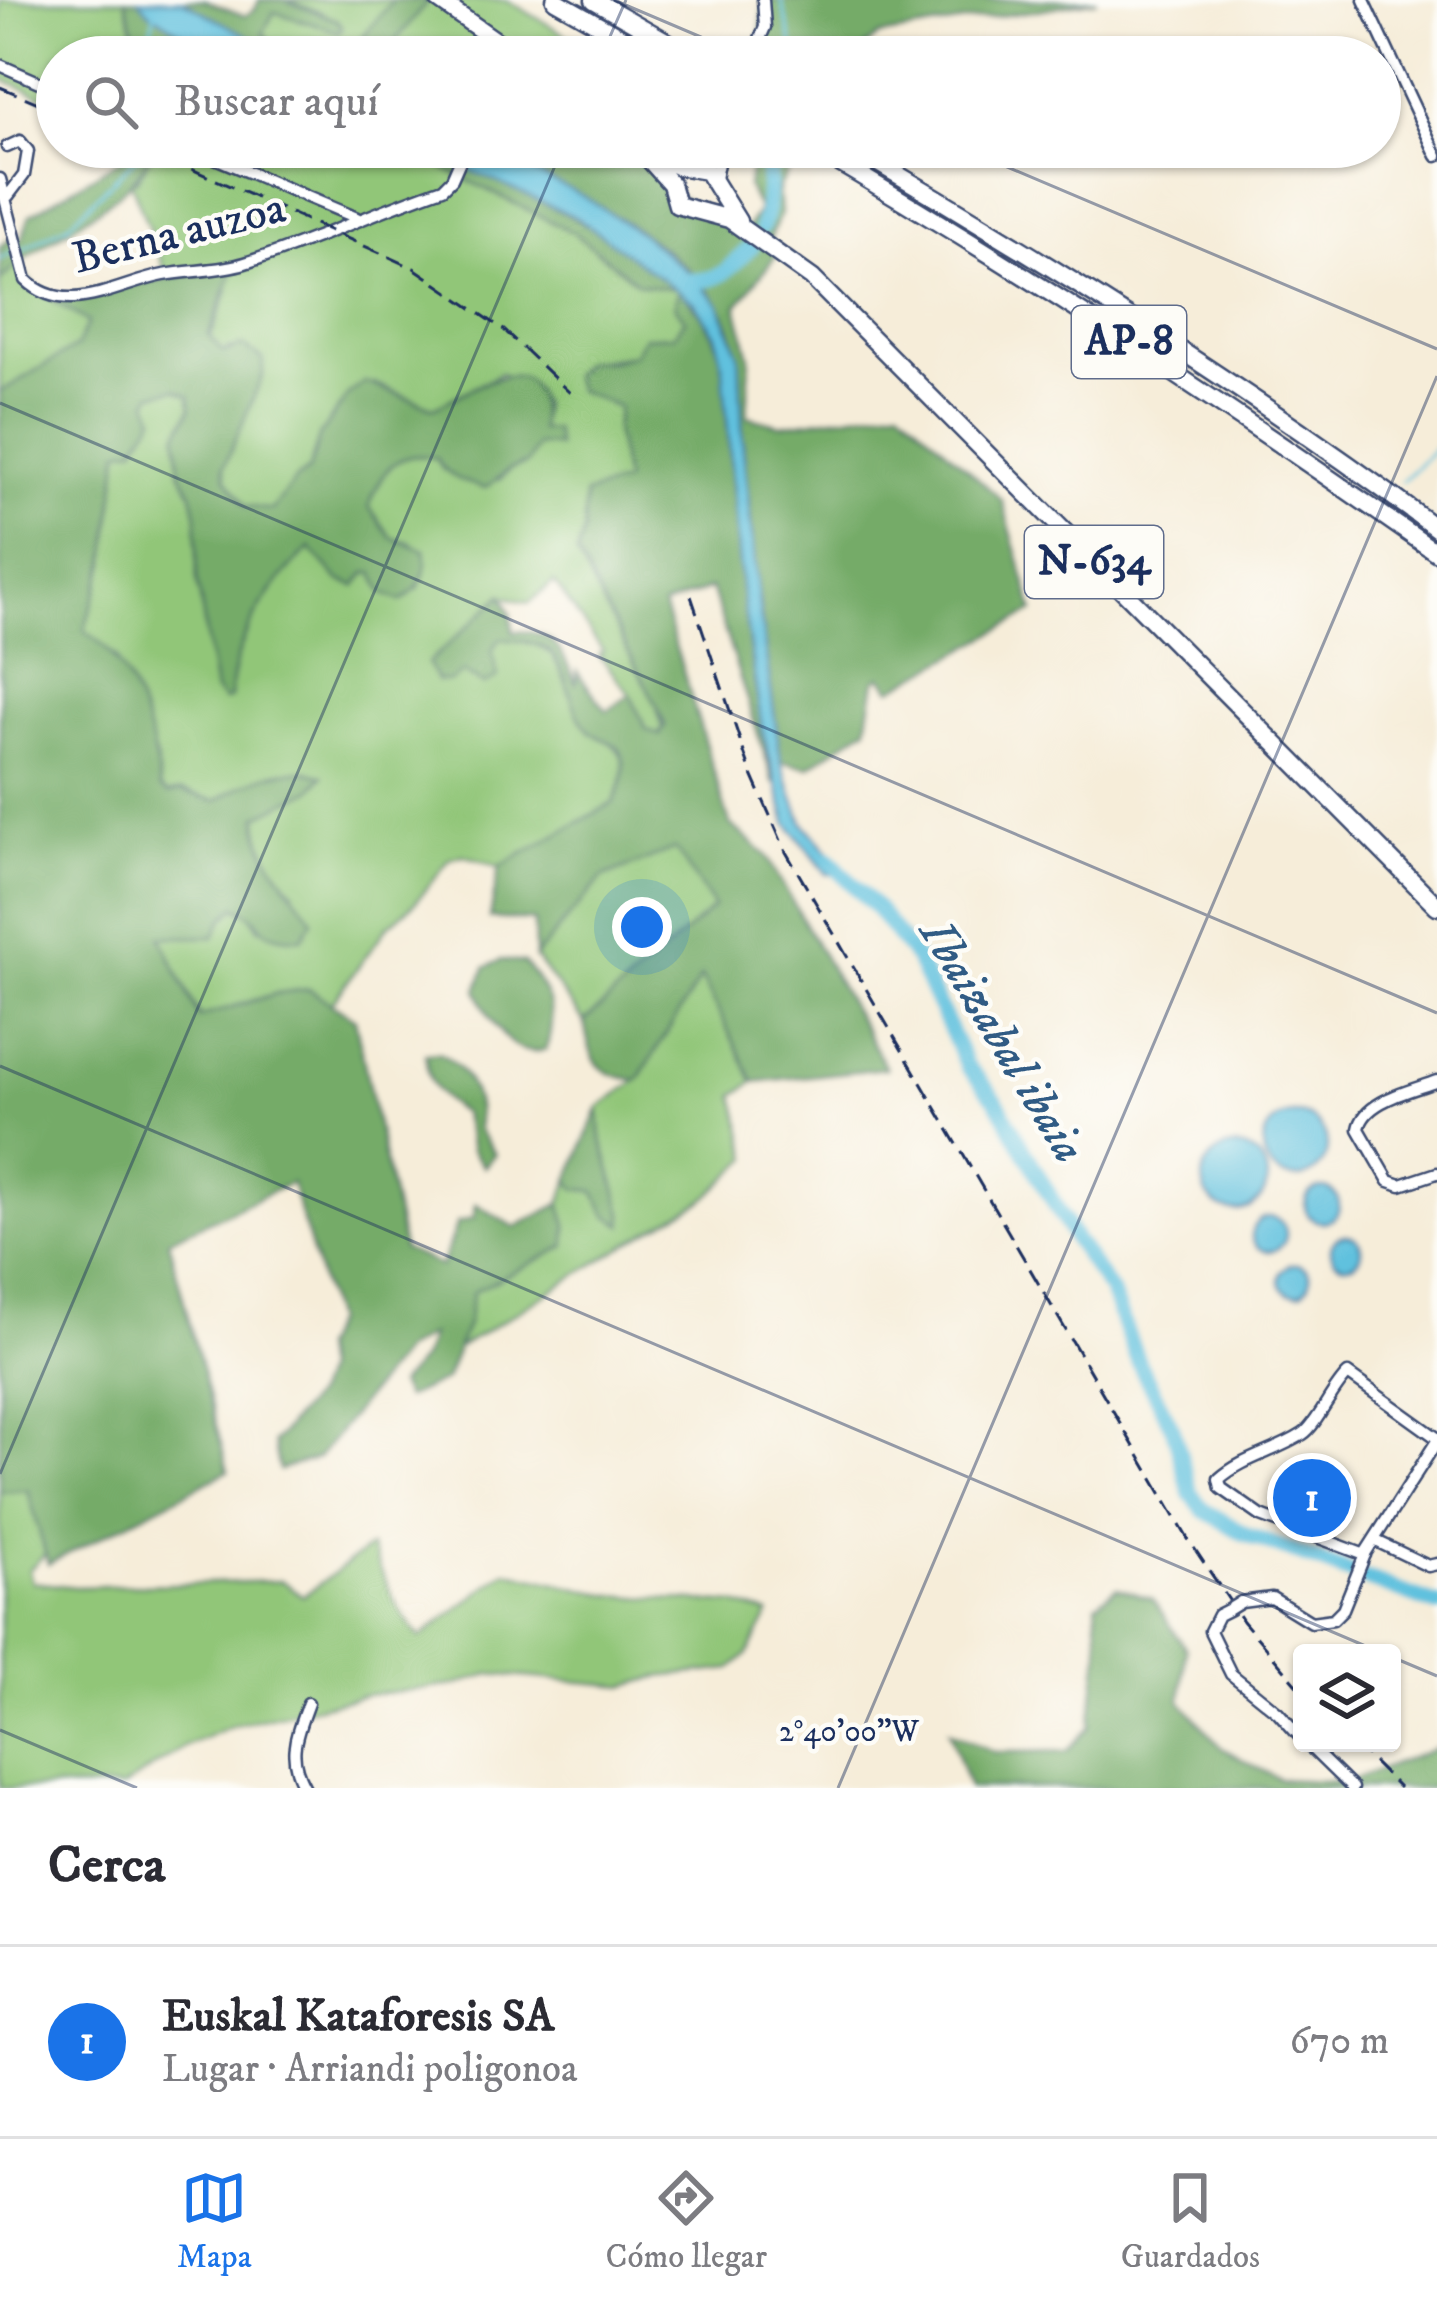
<!DOCTYPE html>
<html lang="es">
<meta charset="utf-8">
<style>
:root{--surface:#fff;--page:#f2f2f3;--text:#2b2b33;--muted:#7c7c81;--line:#e1e1e2;--accent:#1a73e8}
body{margin:0;font-family:"IM FELL DW Pica",serif;background:var(--page);color:var(--text)}
.controls{position:absolute;right:36px;bottom:36px;display:grid;overflow:hidden;border-radius:12px;box-shadow:0 3px 9px #0004}
.controls button{width:108px;height:108px;display:grid;place-items:center;padding:0;border:0;border-bottom:3px solid var(--line);background:var(--surface);color:var(--text);font:60px sans-serif}
.you{position:absolute;left:642px;top:927px;width:42px;height:42px;margin:-30px;border:9px solid #fff;border-radius:50%;background:#1a73e8;box-shadow:0 0 0 18px #1a73e833}
.badge{display:grid;place-items:center;width:78px;height:78px;border-radius:50%;background:var(--accent);color:#fff;font-size:39px;font-weight:700}
.pin{position:absolute;translate:-50% -50%;border:6px solid #fff;box-shadow:0 3px 12px #0006}
.list{margin:0;padding:0;list-style:none}
h2{display:flex;justify-content:space-between;align-items:center;height:156px;margin:0;padding:0 48px;font-size:51px}
h2 small{font-size:39px;font-weight:400;color:var(--muted)}
.list li{display:grid;grid-template-columns:78px 1fr auto;gap:36px;align-items:center;box-sizing:border-box;height:192px;padding:0 48px;border-top:3px solid var(--line)}
.list b{display:block;font-size:45px;white-space:nowrap}
.list p{margin:0;font-size:39px;white-space:nowrap;color:var(--muted)}
.list em{font-size:39px;font-style:normal;color:var(--muted)}
.icon{flex:none;width:66px;height:66px;fill:none;stroke:currentColor;stroke-width:2;stroke-linecap:round;stroke-linejoin:round}
.map{position:relative;flex:none;width:1437px;height:1788px;overflow:hidden}
.search{position:absolute;background:var(--surface);box-shadow:0 3px 9px #0004;left:36px;right:36px;top:36px;height:132px;display:flex;align-items:center;gap:30px;box-sizing:border-box;padding:0 42px;border-radius:66px;color:var(--muted);font-size:45px}
.sheet{height:348px;background:var(--surface)}
nav{display:flex;justify-content:space-around;align-items:center;box-sizing:border-box;height:168px;border-top:3px solid var(--line);background:var(--surface);font-size:33px;color:var(--muted)}
nav a{display:grid;justify-items:center;gap:6px}
nav .on{color:var(--accent)}
.map>svg:first-child{display:block}
.green{fill:#91c678;stroke:#567a6b;stroke-width:3}
.forest{fill:#74ab68;stroke:#486d63;stroke-width:3}
.water{fill:#60c1de;stroke:#3e789e;stroke-width:3}
.lines{fill:none;stroke-linecap:round;stroke-linejoin:round}
.stream{stroke:#60c1de;stroke-width:3}
.river{stroke:#60c1de;stroke-width:16}
.minor-casing{stroke:#3c4c70;stroke-width:15}
.highway-casing{stroke:#3c4c70;stroke-width:21}
.minor{stroke:#fff;stroke-width:10}
.highway{stroke:#fff;stroke-width:16}
.rail{stroke:#1b2f5e;stroke-width:3;stroke-dasharray:18 9;stroke-linecap:butt}
.minor-bridge-casing{stroke:#3c4c70;stroke-width:15;stroke-linecap:butt}
.minor-bridge{stroke:#fff;stroke-width:10}
.ticks{fill:none;stroke:#1b2f5e;stroke-width:3;stroke-opacity:0.45}
.labels{text-anchor:middle;dominant-baseline:central;stroke-width:9;stroke-linejoin:round;paint-order:stroke}
.shield{fill:#fdfcf7;stroke:#5f6c8c;stroke-width:3}
.shield-label{font-size:42px;font-weight:bold;fill:#1b2f5e}
.street-label{font-size:45px;fill:#1b2f5e;stroke:#fdfcf7}
.water-label{font-size:48px;font-style:italic;fill:#305b84;stroke:#fdfcf7}
.ticks-label{font-size:30px;text-anchor:middle;fill:#1b2f5e;stroke:#fdfcf7;stroke-width:9;stroke-linejoin:round;paint-order:stroke}
</style>
<div class="map">
<svg width="1437" height="1788" viewBox="0 0 1437 1788">
<rect width="100%" height="100%" fill="#fdfcf7"/>
<filter id="ink" filterUnits="userSpaceOnUse"><feTurbulence type="fractalNoise" baseFrequency=".00833" numOctaves="2"/><feDisplacementMap in="SourceGraphic" scale="24" xChannelSelector="R" yChannelSelector="G"/><feConvolveMatrix kernelMatrix="1 2 1 2 8 2 1 2 1" color-interpolation-filters="sRGB"/></filter>
<filter id="wash" filterUnits="userSpaceOnUse"><feTurbulence type="fractalNoise" baseFrequency=".004" numOctaves="4" result="noise"/><feDisplacementMap in="SourceGraphic" scale="48" xChannelSelector="R" yChannelSelector="G"/><feGaussianBlur stdDeviation="2.7" result="paint"/><feColorMatrix in="noise" values="0 0 0 0 0 0 0 0 0 0 0 0 0 0 0 0 0 1.4 0 .05"/><feComposite in="paint" operator="in"/></filter>
<g filter="url(#wash)">
<rect width="100%" height="100%" fill="#f6edd9"/>
<!-- green -->
<path class="green" d="M0 0H125L137 41 135 57H57V103L0 78Z
M284 0H507L603 57H286L263 33 274 12 339 31 341 27 320 12Z
M155 147H189L229 155 211 147H401L574 233 639 284 678 289 686 320 674 335 644 337 634 354C615 360 590 356 576 369L577 390 619 407 615 429 625 482 585 494 584 531 577 555 656 704 663 730 655 736 646 729 630 694 599 655 603 651 554 582 529 603 503 596 511 614 513 639 537 645 553 655 590 732C630 748 630 765 613 803L499 867 463 855 450 859 414 904 387 927 332 1003 309 989 278 993 200 1017 160 937 223 919 235 907 249 913 259 928 294 891C274 869 257 846 258 815L311 790 309 771C271 774 248 779 216 801L182 791 167 794 160 788 156 758 116 657 84 630 106 563 120 449 152 394 175 389 190 396 191 409 177 435 180 471 192 493 197 516V578L215 691 230 697C233 640 269 585 311 548L338 580 355 586 367 573H374L383 593 418 589 427 562 410 542 392 538 369 507C382 471 395 449 436 458L443 470 500 480 510 469 524 465 536 445 557 446 540 431 542 403 501 373 434 408 373 383 349 394 320 435 309 470 295 480 272 511 246 506 226 478 224 467 263 375 230 348 223 353 210 339 228 290 166 274 131 182 138 179Z
M481 147H538L529 162 517 164Z
M18 261C27 289 65 307 88 322L77 346 0 392V281Z
M675 848 714 907 584 1022 535 957 603 877Z
M701 976 754 1082 735 1095 749 1158 703 1201 650 1230 458 1348 473 1292 566 1246 567 1225 560 1204 569 1180 576 1189 594 1191 607 1215 623 1224 600 1133 599 1107 639 1079Z
M27 1489 47 1552 29 1570 32 1582 76 1587 282 1581 303 1596 370 1547 395 1603 420 1638 506 1571 609 1595 735 1604 769 1614 748 1654 731 1669 658 1677 627 1686 490 1674 456 1685 367 1695 234 1725 184 1747 122 1788H0V1492Z"/>
<!-- forest -->
<path class="forest" d="M125 0H139L150 13 221 57H190L163 43 158 57H135L137 41Z
M181 0H204L245 16 255 9 259 0H284L337 20 342 27 339 32 274 12 263 33 280 54Z
M393 0H429L394 43 420 57H399L362 37Z
M763 0H1098L879 36 866 46 862 57H752L760 44Z
M401 147H418C508 188 711 259 723 369 734 509 743 647 774 784L711 588 663 606 730 824 766 855 886 1068 754 1082 701 977 638 1080C596 1076 591 1061 584 1022L714 907 675 849 603 877 535 957 534 921 490 918 499 867 613 803C620 789 627 773 623 758 618 738 601 743 589 730 569 709 569 677 553 655 543 641 515 640 500 639L492 651 498 677 484 685 463 672 451 681H437L428 663 502 595 511 614 513 632C553 628 563 652 576 685L577 672 607 711 630 694 646 729 660 735 665 725 656 704 577 554 584 531 585 494 625 482 615 429 619 407 577 390 572 375 587 361H612L634 354 644 337 674 335 685 320 675 306 678 289 639 284 574 233Z
M538 147H638L671 192 746 229 759 211 748 187 753 147H764L786 160 788 172 778 188 780 214 768 244 778 253 737 306 750 357 747 416 781 425 900 407 1002 500 1034 611 892 689 881 676 875 681 867 727 809 767 781 762C771 690 760 618 753 545 750 511 746 478 743 445 739 398 746 344 718 303 678 244 580 194 517 164L529 162Z
M132 152 148 159C122 209 40 238 0 281V246L13 237 21 241 30 215Z
M235 266 209 335 223 352 243 346 263 359V375L224 467 226 478 246 506 272 510 295 480 309 470 320 435 349 394 365 382 434 408C480 386 545 338 540 430L554 429 557 446 537 445 528 463 510 469 486 488C464 483 447 477 436 458 395 449 381 471 369 507L392 538 425 550C429 572 420 590 401 601L383 593 374 573H366L356 586 338 580 310 548C268 586 233 640 230 698L224 701 215 691 197 578V516L192 493 180 471 177 435 191 409 190 396 175 389 152 394 148 401 155 417 135 448 120 450 106 562 84 630C132 660 153 734 160 788L168 794 181 791 216 801C248 780 285 762 323 776L311 790 258 816C257 857 292 887 313 920L302 938C251 939 268 919 236 907L223 919 214 937H161L199 1017 278 993 309 989 355 1019 403 1249 441 1266 457 1223 474 1218 476 1204 515 1227 560 1204 567 1225 566 1246 473 1292 467 1324 445 1380 405 1398 398 1385 423 1357 430 1335 404 1350 318 1458 279 1470 273 1443 315 1394 323 1372 320 1349 333 1321 291 1183 168 1240 228 1471 48 1564 28 1490 0 1492V392L77 346 88 322 52 299Z
M501 960 524 963C548 991 558 1012 546 1049 512 1064 487 1016 477 990L485 968Z
M439 1053C466 1067 482 1099 477 1129L495 1154 484 1167 471 1150 463 1114C441 1098 425 1083 426 1054Z
M599 1107 600 1133 623 1213V1225L607 1215 594 1191 576 1189 569 1180Z
M1117 1588 1153 1599 1186 1649 1181 1701 1222 1748 1279 1779 1347 1782 1437 1748V1788H969L949 1731 995 1752 1067 1751 1090 1727 1099 1653 1096 1604Z"/>
<!-- water -->
<path class="water" d="M139 0H181L286 57H221L150 13Z
M418 147H481L585 197 643 235 692 275 719 304 739 354 743 448 759 606 781 762 803 822 848 874H827L787 823 762 729 741 588 723 369 716 335 695 303 578 218Z
M1263 1146a32 32 0 1 1 64 0a32 32 0 1 1-64 0Z
M1203 1179a32 32 0 1 1 64 0a32 32 0 1 1-64 0Z
M1305 1205a17 17 0 1 1 34 0a17 17 0 1 1-34 0Z
M1252 1234a17 17 0 1 1 34 0a17 17 0 1 1-34 0Z
M1331 1250a15 15 0 1 1 30 0a15 15 0 1 1-30 0Z
M1280 1279a15 15 0 1 1 30 0a15 15 0 1 1-30 0Z"/>
<g class="lines">
<!-- stream -->
<path class="stream" d="M781 0 796 57
M145 57 155 12
M22 250 69 224 139 155
M0 259 12 253
M1402 481 1437 447"/>
<!-- river -->
<path class="river" d="M762 227C772 201 766 178 770 150
M687 281C725 281 727 269 752 246
M828 859 876 908 917 960 967 1066 996 1100 1074 1238 1111 1292 1139 1364 1173 1429 1191 1494 1204 1510 1245 1534 1437 1605"/>
</g>
</g>
<g filter="url(#ink)">
<g class="lines">
<defs>
<path id="minor" d="M1364 0 1437 156
M752 57 765 27 763 0
M0 65 57 90
M7 147 20 141 28 151 24 175 8 196
M189 147 357 218
M0 179 26 280C67 319 116 284 164 275 191 270 219 271 245 263 313 242 376 211 443 188L452 179 466 147
M715 179 721 147
M1437 1081C1412 1091 1364 1100 1359 1129L1389 1181 1401 1185 1437 1173
M1374 1540 1428 1566 1437 1564
M1365 1555 1261 1516 1221 1488 1219 1479C1244 1457 1275 1452 1303 1434 1317 1425 1332 1389 1348 1374L1437 1438
M1241 1602 1272 1598 1311 1622 1333 1619 1343 1609 1366 1552 1437 1441
M1228 1610 1218 1615 1210 1631 1231 1674 1278 1712 1302 1739
M1306 1743 1352 1788
M305 1788C286 1756 296 1736 308 1703"/>
<path id="highway" d="M438 0 519 57
M555 0 656 57
M594 0 694 57
M638 147 671 184 677 205 729 219 812 278 1437 906
M812 147C1027 272 1233 410 1437 553
M851 147C1051 264 1251 390 1437 529
M653 155 677 166 707 171 738 221"/>
</defs>
<!-- minor casing -->
<use href="#minor" class="minor-casing"/>
<!-- highway casing -->
<use href="#highway" class="highway-casing"/>
<!-- minor -->
<use href="#minor" class="minor"/>
<!-- highway -->
<use href="#highway" class="highway"/>
<!-- rail -->
<path class="rail" d="M0 87 57 111
M142 147 414 268 504 330 570 393
M691 596 750 770 786 852 1188 1539 1243 1621 1302 1690
M1354 1743 1399 1788"/>
<defs>
<path id="minor-bridge" d="M1228 1610 1241 1602"/>
</defs>
<!-- minor-bridge casing -->
<use href="#minor-bridge" class="minor-bridge-casing"/>
<!-- minor-bridge -->
<use href="#minor-bridge" class="minor-bridge"/>
</g>
</g>
<!-- ticks -->
<path class="ticks" d="M614 0 748 57M601 57 626 0M960 147 1437 349M0 403 1437 1013M0 1066 1382 1653M0 1474 563 147M1392 1657 1437 1676M0 1730 137 1788M838 1788 1437 376"/>
<g class="labels">
<!-- shield labels -->
<g class="shield">
<rect x="1072" y="306" width="114" height="72" rx="9"/>
<rect x="1025" y="526" width="138" height="72" rx="9"/>
</g>
<g class="shield-label">
<text x="1129" y="342">AP-8</text>
<text x="1094" y="562">N-634</text>
</g>
<!-- street labels -->
<g class="street-label">
<text transform="translate(179 234) rotate(-14)">Berna auzoa</text>
</g>
<!-- water labels -->
<g class="water-label">
<text transform="translate(1002 1041) rotate(59)">Ibaizabal ibaia</text>
</g>
</g>
<g class="ticks-label">
<text x="849" y="1741">2°40'00"W</text>
</g>
</svg>
<div class="controls">
<button><svg class="icon" aria-label="layers" viewBox="0 0 24 24"><path d="M12 4l9 5-9 5-9-5zM3 14l9 5 9-5"/></svg></button>
</div>
<div class="you"></div>
<div class="pin badge" style="left:1312px;top:1498px">1</div>
<div class="search"><svg class="icon" aria-label="search" viewBox="0 0 24 24"><circle cx="10" cy="10" r="6"/><path d="M15 15l6 6"/></svg>Buscar aquí</div>
</div>
<section class="sheet">
<h2>Cerca<small></small></h2>
<ul class="list">
<li><span class="badge">1</span><div><b>Euskal Kataforesis SA</b><p>Lugar · Arriandi poligonoa</p></div><em>670 m</em></li>
</ul>
</section>
<nav>
<a class="on"><svg class="icon" aria-label="map" viewBox="0 0 24 24"><path d="M3 6l6-2 6 2 6-2v14l-6 2-6-2-6 2zM9 4v14M15 6v14"/></svg>Mapa</a>
<a><svg class="icon" aria-label="directions" viewBox="0 0 24 24"><path d="M12 3l9 9-9 9-9-9zM9 14v-3h6M13 9l2 2-2 2"/></svg>Cómo llegar</a>
<a><svg class="icon" aria-label="saved" viewBox="0 0 24 24"><path d="M7 4h10v16l-5-4-5 4z"/></svg>Guardados</a>
</nav>
